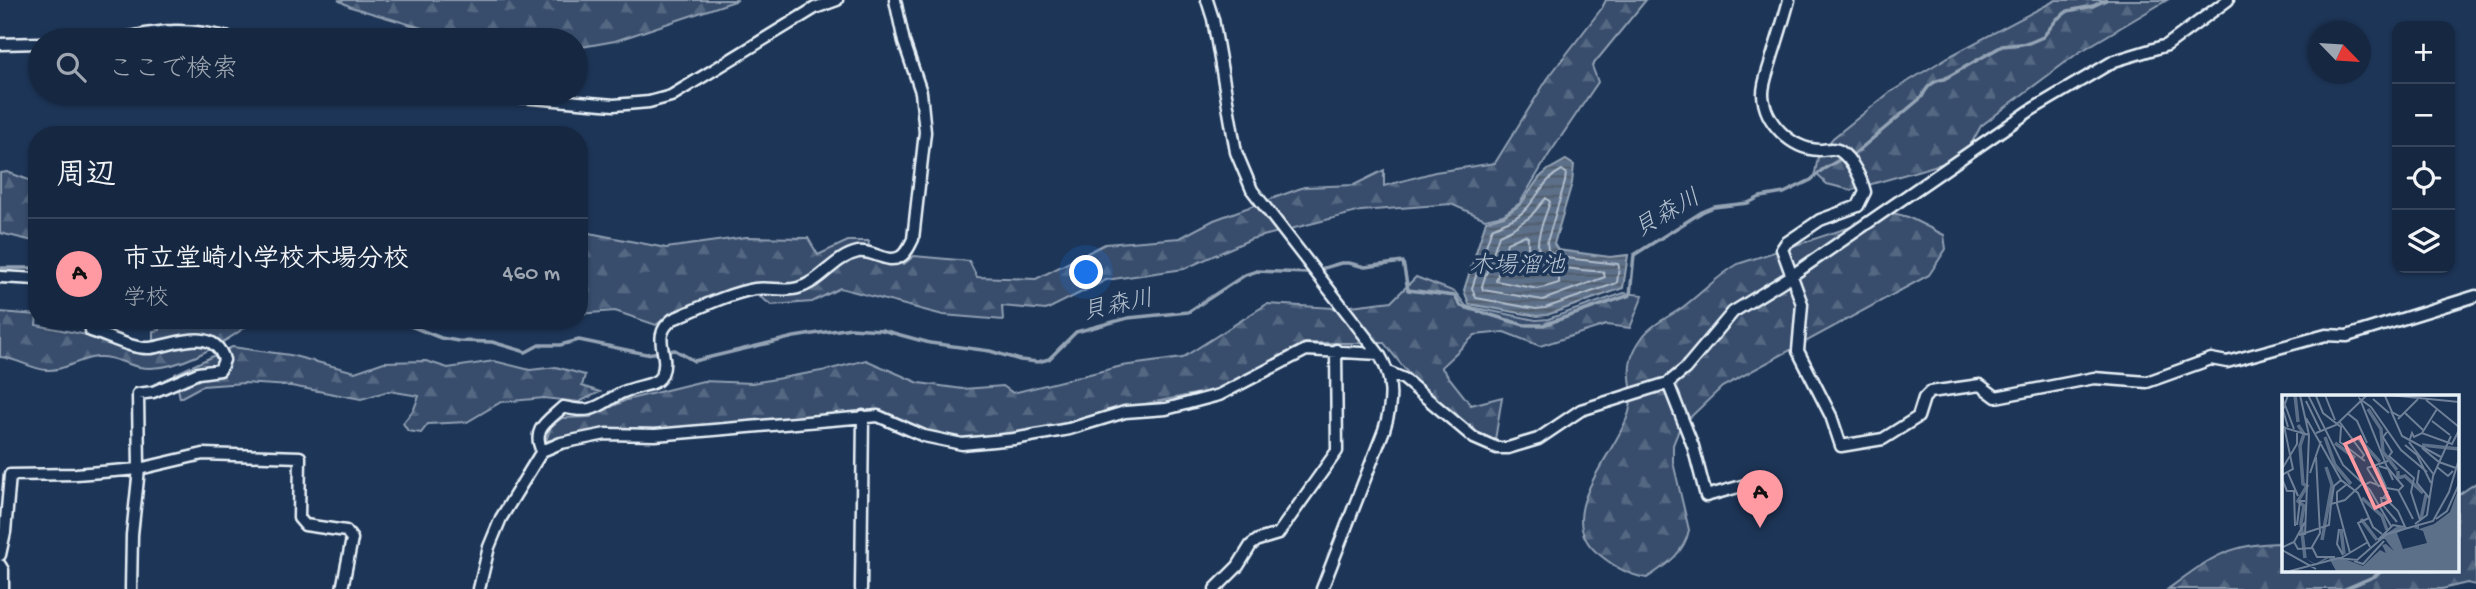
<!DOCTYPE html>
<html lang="ja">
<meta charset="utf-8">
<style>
:root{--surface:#162841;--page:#1f3048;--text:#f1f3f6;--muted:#9ea6b1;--line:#35445a;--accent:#ff9aa2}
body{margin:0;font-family:"Gochi Hand","Klee One",sans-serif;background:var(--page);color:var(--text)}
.controls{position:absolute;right:21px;top:21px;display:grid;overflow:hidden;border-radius:14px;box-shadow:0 2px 5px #0004}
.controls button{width:63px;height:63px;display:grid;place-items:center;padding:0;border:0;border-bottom:2px solid var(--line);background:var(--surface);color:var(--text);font:35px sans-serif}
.compass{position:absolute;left:2308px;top:21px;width:63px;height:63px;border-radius:50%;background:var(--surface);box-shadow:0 2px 5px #0004;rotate:115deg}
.you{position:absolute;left:1087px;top:273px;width:24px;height:24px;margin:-18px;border:5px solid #fff;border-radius:50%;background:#1a73e8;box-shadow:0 0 0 10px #1a73e833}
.badge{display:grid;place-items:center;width:46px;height:46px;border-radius:50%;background:var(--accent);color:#111;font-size:23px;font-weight:700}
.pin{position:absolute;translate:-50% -58px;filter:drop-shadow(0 2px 4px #0008)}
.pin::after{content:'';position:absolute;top:37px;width:24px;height:21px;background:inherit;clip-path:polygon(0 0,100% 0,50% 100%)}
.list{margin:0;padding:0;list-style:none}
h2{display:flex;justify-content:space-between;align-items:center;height:91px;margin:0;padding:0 28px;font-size:30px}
h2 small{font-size:23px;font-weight:400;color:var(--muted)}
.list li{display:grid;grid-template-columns:46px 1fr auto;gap:21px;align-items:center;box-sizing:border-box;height:112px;padding:0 28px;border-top:2px solid var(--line)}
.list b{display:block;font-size:26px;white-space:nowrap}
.list p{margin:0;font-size:23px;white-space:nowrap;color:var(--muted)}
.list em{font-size:23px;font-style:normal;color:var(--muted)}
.icon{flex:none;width:38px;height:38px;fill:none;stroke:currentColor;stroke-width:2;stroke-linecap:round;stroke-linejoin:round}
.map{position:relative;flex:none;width:2476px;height:589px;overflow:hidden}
.search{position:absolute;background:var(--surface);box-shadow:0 2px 5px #0004;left:28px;top:28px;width:560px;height:77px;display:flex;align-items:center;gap:18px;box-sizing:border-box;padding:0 24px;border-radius:38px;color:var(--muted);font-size:26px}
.panel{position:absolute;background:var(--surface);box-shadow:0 2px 5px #0004;left:28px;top:126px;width:560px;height:203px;border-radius:28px}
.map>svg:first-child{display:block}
.forest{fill:url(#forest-firs);stroke:#909fb2;stroke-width:2}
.water{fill:url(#water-rules);stroke:#95a4b5;stroke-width:2}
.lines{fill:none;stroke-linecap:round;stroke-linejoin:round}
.shore{stroke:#b0bdcc;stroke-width:2}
.stream{stroke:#95a4b5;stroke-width:3.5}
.minor-casing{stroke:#e8f1f8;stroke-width:15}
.minor{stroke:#1d3557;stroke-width:10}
.labels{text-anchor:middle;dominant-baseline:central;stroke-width:7;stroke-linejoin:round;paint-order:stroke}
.water-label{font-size:24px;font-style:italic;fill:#b7c4d1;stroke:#1d3557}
.inset-river{fill:none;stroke:#5d7089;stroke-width:3.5}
.inset-road{fill:none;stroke:#6e8097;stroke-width:2}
.view{fill:#ff9aa2;fill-opacity:0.15;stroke:#ff9aa2;stroke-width:3.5}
.inset-edge{fill:none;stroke:#e8f1f8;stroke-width:3.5}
</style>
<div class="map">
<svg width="2476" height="589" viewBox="0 0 2476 589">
<defs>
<pattern id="forest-firs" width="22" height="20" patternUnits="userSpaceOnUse" patternTransform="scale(1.75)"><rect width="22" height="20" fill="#374d6c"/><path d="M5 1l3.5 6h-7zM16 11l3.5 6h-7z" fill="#546782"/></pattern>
<pattern id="water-rules" width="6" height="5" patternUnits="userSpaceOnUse" patternTransform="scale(1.75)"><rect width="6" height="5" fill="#5d7089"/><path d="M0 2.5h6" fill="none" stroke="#505a66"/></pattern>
</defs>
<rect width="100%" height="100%" fill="#1d3557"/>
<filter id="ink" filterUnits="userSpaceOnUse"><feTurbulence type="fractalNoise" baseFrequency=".0143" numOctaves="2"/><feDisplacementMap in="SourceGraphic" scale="14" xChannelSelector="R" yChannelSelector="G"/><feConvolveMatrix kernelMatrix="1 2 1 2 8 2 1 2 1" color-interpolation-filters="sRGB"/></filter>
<g filter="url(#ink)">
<!-- forest -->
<path class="forest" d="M338 0H738L615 41 576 48V40H462L351 7Z
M1606 0H1646L1592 66 1598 82 1548 156 1520 203 1503 215 1485 219 1451 204 1361 211 1251 239 1184 269 1106 280 1046 310 1002 306 1003 320 943 315 840 288 812 302 772 305 742 285 670 314 656 325 615 311 579 314V231L666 248 746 237 808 238 818 255 848 241H869L867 258 904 264 914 256 969 261 977 277 1036 279 1105 244 1180 238 1214 220 1304 187 1354 185 1384 170V186L1435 172 1495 163 1548 78 1602 8Z
M2056 0H2167L2078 53 2019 97 1981 126 1970 146 1955 160 1851 190 1827 184 1815 173 1818 157 1833 138 1889 93 1948 57Z
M7 172 37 183V242L0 233V173Z
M1893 213 1908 217 1944 235 1946 249 1929 275 1722 387 1680 427 1673 445V462L1689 530C1684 554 1666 565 1647 578 1628 575 1615 567 1600 555 1548 516 1618 453 1629 412 1638 380 1617 371 1644 335 1653 323 1671 316 1683 307 1702 293 1717 276 1738 264Z
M1416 277 1455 292 1466 306 1536 320 1548 319 1624 293 1643 295 1630 328 1606 325 1540 346 1504 332 1475 335 1441 367 1471 405 1502 397 1495 440 1469 429 1416 383 1384 343H1304L1220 389 1125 408 1036 431 962 438 926 432 879 410 655 431 609 430 546 441 551 426 562 418 590 417 626 400 703 381 752 383 827 370 866 360 919 383 963 389 1003 386 1013 393 1122 366 1182 358 1267 304 1334 308 1392 301Z
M0 312 37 315 36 325 153 348V331L160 330 162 320H243L247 326C221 345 173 374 139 367 125 364 113 356 98 357 80 358 65 371 46 370 31 369 16 358 0 357Z
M232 347 290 355 355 372 384 362 426 361 448 368 494 361 530 370 556 367 585 375 582 386 600 392 579 402 544 398 501 402 467 422 428 424 421 433 408 431 403 423 414 409 419 396 389 391 361 399 291 386 244 383 202 386 180 398 175 374Z
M2476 483V585L2467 583 2442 589H2168C2210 558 2229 543 2283 543L2284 570H2457V496Z"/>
<!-- water -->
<path class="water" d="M1566 160 1574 165 1572 183 1554 244 1558 250 1610 257 1628 255 1623 288 1547 315 1537 316 1469 304 1464 290 1486 221 1504 216 1521 204 1539 178 1548 170Z"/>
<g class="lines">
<!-- shore -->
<path class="shore" d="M1562 170 1566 173 1565 182 1547 242 1548 250 1557 257 1618 264 1619 267 1617 283 1545 308 1536 309 1476 298 1472 288 1492 228C1504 222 1518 219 1527 208 1540 194 1544 179 1562 170Z
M1546 198 1550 202C1546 215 1538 231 1538 244 1538 272 1584 269 1603 272L1605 277 1543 300 1483 290 1482 286 1499 235 1512 229 1530 217Z
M1525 235 1528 237C1526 259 1538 272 1559 277V283L1538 289 1496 281 1507 243Z"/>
<!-- stream -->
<path class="stream" d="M1853 155 1922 97C1927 86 1933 81 1944 79L2002 46 2029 43 2043 37 2057 19 2068 11 2093 6 2106 0
M0 268H37
M321 320 408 325 441 338 458 341 492 342 526 352 539 345H560L579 340 646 354 675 350 694 361 794 337 851 328 882 330 930 343 990 351 1020 360 1038 362 1049 359 1076 332 1128 318 1188 312 1245 275 1257 271 1307 273 1341 263H1349L1365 267 1403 262 1408 290 1455 296 1461 306 1524 325H1543L1630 295 1634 255 1702 212 1714 207 1748 203 1760 197 1784 193 1811 180 1822 170 1839 160
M2345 589 2375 576 2383 570"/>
<defs>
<path id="minor" d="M1207 0 1213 19 1236 152 1252 190 1379 354C1394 378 1393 403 1384 430L1322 589
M1789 0C1784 19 1778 38 1772 57 1769 69 1763 81 1763 94 1764 122 1791 149 1819 150 1827 150 1833 147 1840 151 1852 159 1862 180 1865 192L1858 206 1820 220 1786 243 1782 249 1802 304 1798 351 1831 416 1841 446 1883 439 1918 417 1924 398 1930 392 1980 385 1996 397 2094 378 2147 382 2211 359 2227 362 2326 335 2347 336 2476 296
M106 40C129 39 150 31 173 31 196 30 219 35 240 40
M0 44 40 43
M475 93 614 105 649 102 671 96 815 8 837 0
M0 277 37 279
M91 320V331C108 336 132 349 150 348 172 346 214 324 224 360L220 370 198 373 153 392 138 394 139 469 132 535 131 589
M1388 372 1404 379 1474 438 1497 448H1508L1538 439 1581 410 1668 383 1685 369 1733 312 1791 276 2031 110 2114 61 2167 45 2228 0
M1668 383 1693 446 1706 496 1767 479
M542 451C531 429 548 421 563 407 572 409 581 411 590 409 601 407 609 399 619 394 628 389 640 387 650 384 655 382 660 380 662 374 671 354 649 337 673 319 697 309 729 293 755 289 769 287 784 292 798 288 821 282 834 257 858 252 873 250 887 264 900 257 907 253 910 245 913 239L925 132 921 92 904 42 895 0
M0 555 5 532 10 475 76 474 139 469 203 454 300 457 299 518 305 525 346 531 352 539 342 589
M0 565 3 570V589
M479 589 489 547 501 518 542 451 561 443 606 434 655 435 878 416 924 436 962 444 1014 439 1069 429 1125 412 1166 409 1219 395 1306 350 1379 354
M861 589 863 416
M1215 589 1238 566 1251 545 1258 540 1278 534 1337 451 1336 350"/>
</defs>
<!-- minor casing -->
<use href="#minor" class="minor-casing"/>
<!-- minor -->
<use href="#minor" class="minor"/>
</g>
</g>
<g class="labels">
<!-- water labels -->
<g class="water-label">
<text transform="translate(1668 215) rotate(-30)">貝森川</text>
<text x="1517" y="267">木場溜池</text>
<text transform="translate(1118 307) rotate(-12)">貝森川</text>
</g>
</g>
<!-- overview -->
<g transform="translate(2282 395)">
<rect width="177" height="177" fill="#1d3557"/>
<path d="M177 92V176H54L47 163 33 170 23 163 33 169 45 162 60 163 81 171 98 155 104 158 100 150 104 149 112 156 103 144H96L116 131 124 134 115 138 121 154 145 148 141 136 132 133 137 128V134L152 129 168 117Z" fill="#5d7089"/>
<path class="inset-river" d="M13 0 16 27M86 14 99 34 101 57 115 75M16 30 22 39 18 51 21 89 25 91 16 106 22 111 19 128 23 163M43 42 53 70 69 89M77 44 98 67M53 48 73 63M140 50 177 54M116 76V83L123 81 141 98M80 103 100 121 105 135M79 124 95 145M139 124 144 100M59 134 62 159M40 145 50 90 44 72"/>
<path class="inset-road" d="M18 0 27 40M26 0 61 70 88 95 109 131M43 0 53 25M107 0 177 7M34 1 41 18 59 32 58 47 83 66M103 1 110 17 119 22M0 2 12 34M91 4 107 18M144 5 177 32M24 6 39 37M109 16 120 41 159 62M65 18 75 26 85 48M123 18 141 35M24 23 59 85 76 98 91 132 100 139M116 24 136 4M57 26 82 60 79 64M150 26 168 40M0 32 27 40M6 32 1 15 6 0M105 37 101 42 110 57 107 61 132 83 129 97 138 125M34 38 54 30 85 0M140 38 155 14M128 44 130 38 132 42 140 38 170 49 177 35M127 47 152 80M123 50 135 60 149 88M140 53 157 67 174 73M34 62 38 138 30 152 35 162H53M97 71 106 74 111 85M95 72 104 92M155 72 166 81 171 76M85 73 106 66M85 73 97 92M0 74 15 49V38M137 75 135 88 148 104M6 78 16 101M28 78 39 46M0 80 11 74 2 31M0 84 5 96H12L13 131M64 90 55 97V109L68 158M82 90 88 87 104 93M104 93 116 95 131 124M106 96 102 102 116 116 124 134M116 96 121 91 105 72 78 4 89 12 119 55 145 77M108 102 99 103 100 109 115 127M49 109 52 91 59 85M87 123 76 128 88 152M154 124 165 116 177 89M133 129 145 120 151 81 169 41M15 130 18 106H23M57 134 55 149 61 160M17 140 47 130 49 109 63 105 80 89M23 140 27 40M96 145 111 130 122 132M12 147 16 154 30 153M1 152 12 147 23 127M0 155 34 174M59 163 86 147M72 166 81 169 102 146M8 176 57 163 75 165 105 139 151 126 167 97 177 64"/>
<path class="view" d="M78 42 108 106 93 113 63 49Z"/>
<rect width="177" height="177" class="inset-edge"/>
</g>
</svg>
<div class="controls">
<button>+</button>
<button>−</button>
<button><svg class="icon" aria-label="locate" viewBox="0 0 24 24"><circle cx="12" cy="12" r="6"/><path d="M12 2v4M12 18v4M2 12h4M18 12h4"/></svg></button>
<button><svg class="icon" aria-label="layers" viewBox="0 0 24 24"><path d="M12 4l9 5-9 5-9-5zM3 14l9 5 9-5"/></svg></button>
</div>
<svg class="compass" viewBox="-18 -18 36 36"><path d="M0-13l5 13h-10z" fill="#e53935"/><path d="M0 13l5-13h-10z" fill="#9ea6b1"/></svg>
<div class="you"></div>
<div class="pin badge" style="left:1760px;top:528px">A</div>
<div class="search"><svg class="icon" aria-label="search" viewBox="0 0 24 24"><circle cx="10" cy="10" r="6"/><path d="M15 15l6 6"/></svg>ここで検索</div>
<section class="panel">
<h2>周辺<small></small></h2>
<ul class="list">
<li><span class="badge">A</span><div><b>市立堂崎小学校木場分校</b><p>学校</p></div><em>460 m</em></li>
</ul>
</section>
</div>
